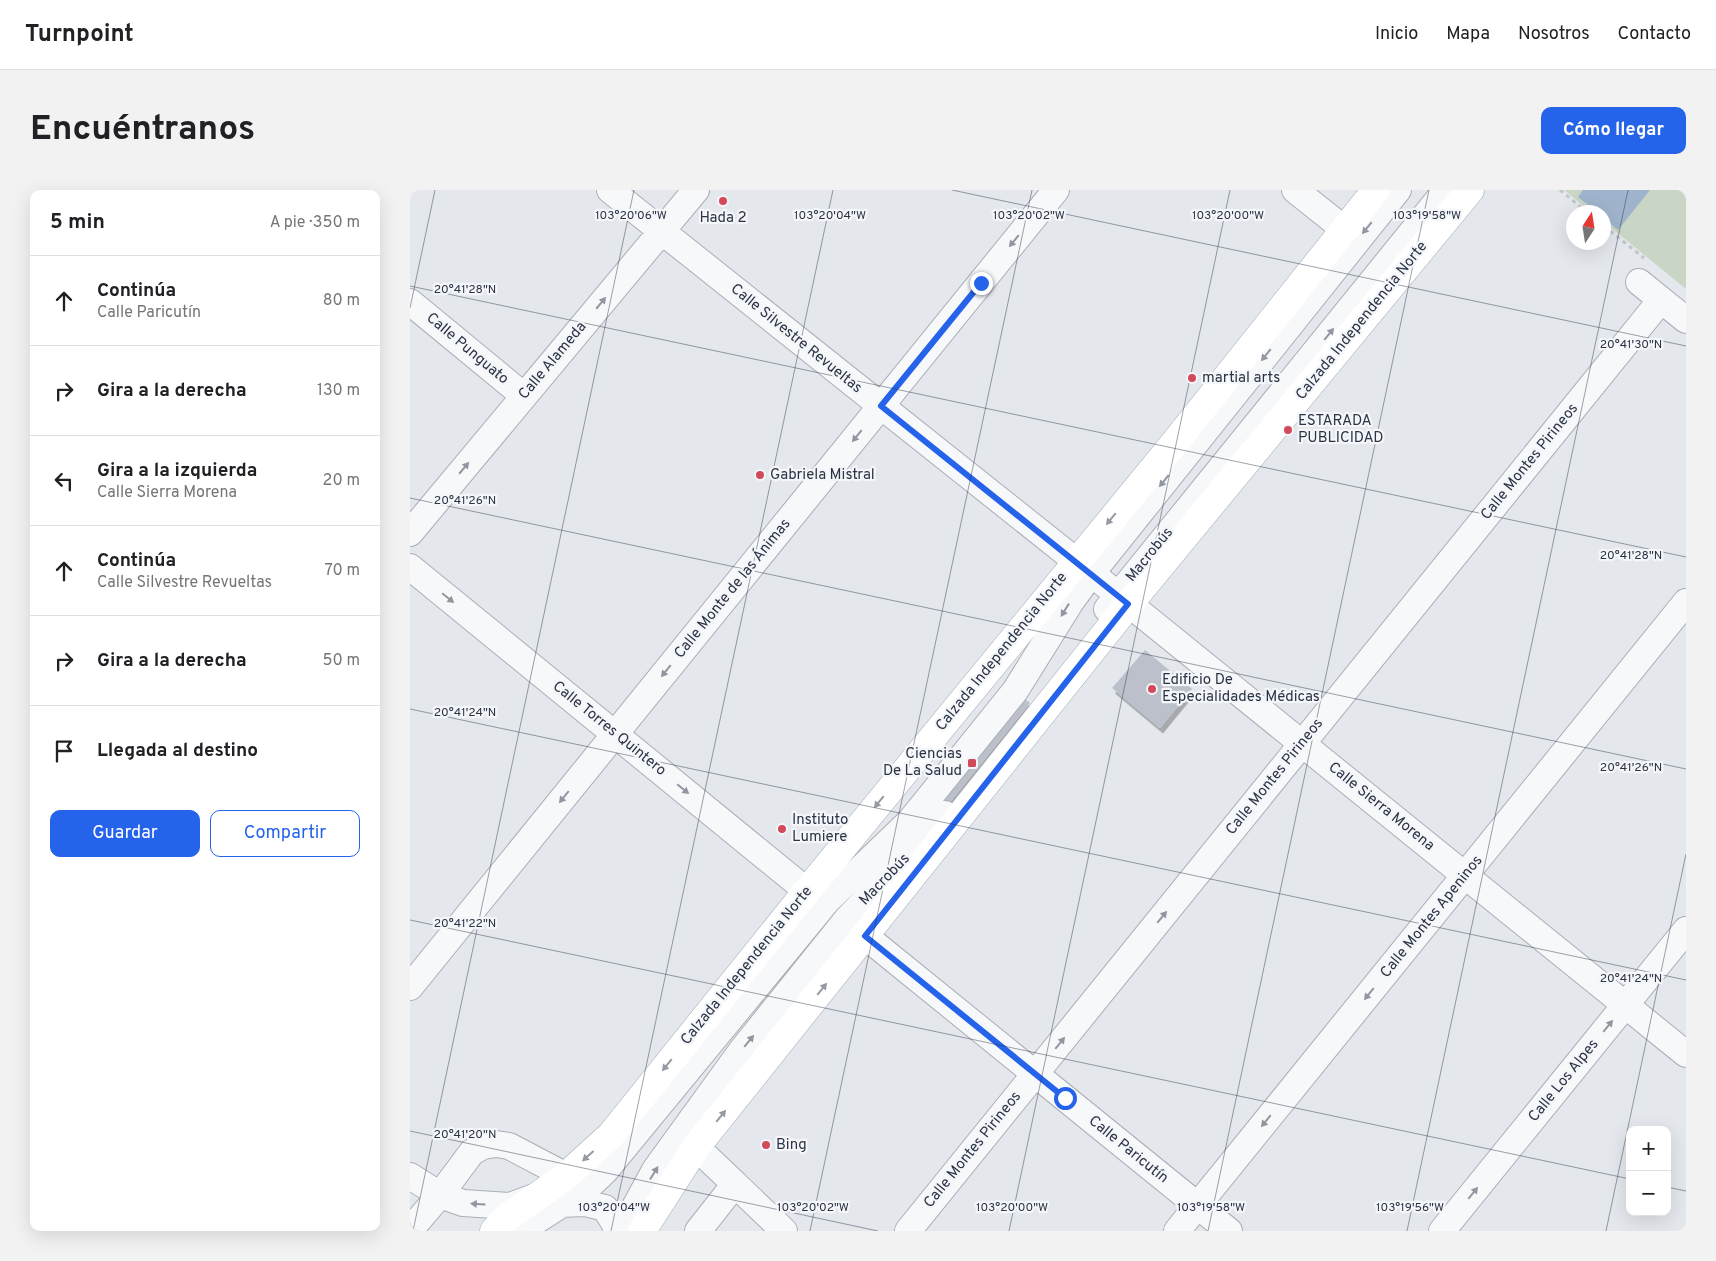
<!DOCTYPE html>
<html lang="es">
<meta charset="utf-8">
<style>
:root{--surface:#fff;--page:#f2f2f2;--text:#202124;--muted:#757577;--line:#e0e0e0;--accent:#2563eb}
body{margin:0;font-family:Overpass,sans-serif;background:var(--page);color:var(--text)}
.controls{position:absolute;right:15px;bottom:15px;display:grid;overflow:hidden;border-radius:10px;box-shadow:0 5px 20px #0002}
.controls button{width:45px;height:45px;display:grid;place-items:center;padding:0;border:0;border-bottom:1px solid var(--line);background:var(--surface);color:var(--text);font:25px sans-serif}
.compass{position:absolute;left:1156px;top:15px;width:45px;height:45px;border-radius:50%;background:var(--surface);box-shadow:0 5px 20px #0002;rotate:12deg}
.stop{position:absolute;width:15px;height:15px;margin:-11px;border:4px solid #2563eb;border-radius:50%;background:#fff}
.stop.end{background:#2563eb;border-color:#fff;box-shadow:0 1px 5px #0008}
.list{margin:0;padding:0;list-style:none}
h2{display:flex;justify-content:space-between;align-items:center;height:65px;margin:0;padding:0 20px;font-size:21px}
h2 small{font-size:16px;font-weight:400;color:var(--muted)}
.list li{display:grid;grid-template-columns:32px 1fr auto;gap:15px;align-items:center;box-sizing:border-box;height:90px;padding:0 20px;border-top:1px solid var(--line)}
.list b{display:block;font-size:19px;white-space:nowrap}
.list p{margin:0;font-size:16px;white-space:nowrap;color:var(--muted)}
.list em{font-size:16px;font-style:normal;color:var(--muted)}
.actions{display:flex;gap:10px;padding:15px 20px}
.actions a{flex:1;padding:11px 0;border:1px solid var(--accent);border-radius:10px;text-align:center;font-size:18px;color:var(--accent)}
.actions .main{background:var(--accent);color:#fff}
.icon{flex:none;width:28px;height:28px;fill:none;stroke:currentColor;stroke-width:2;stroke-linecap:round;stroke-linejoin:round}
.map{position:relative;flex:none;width:1276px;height:1041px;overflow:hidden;border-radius:10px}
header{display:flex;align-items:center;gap:30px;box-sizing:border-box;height:70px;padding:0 25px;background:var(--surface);border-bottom:1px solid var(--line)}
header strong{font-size:24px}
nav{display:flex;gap:28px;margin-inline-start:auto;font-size:18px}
.intro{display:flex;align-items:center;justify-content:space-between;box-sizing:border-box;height:120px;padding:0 30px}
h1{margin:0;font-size:35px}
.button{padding:12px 22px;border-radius:10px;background:var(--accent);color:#fff;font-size:18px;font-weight:700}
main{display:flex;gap:30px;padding:0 30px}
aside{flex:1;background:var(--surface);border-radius:10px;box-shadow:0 5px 20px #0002}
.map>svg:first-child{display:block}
.green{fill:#c9d6c5}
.water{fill:#9fb4cc}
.building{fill:#bbc0ca;filter:url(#shadow)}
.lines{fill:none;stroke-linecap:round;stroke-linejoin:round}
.minor-casing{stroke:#a9aeb7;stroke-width:28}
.major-casing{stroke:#a3abb8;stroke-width:29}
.path{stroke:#c2c5cb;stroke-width:3;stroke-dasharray:4 4;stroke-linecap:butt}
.minor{stroke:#f7f8fa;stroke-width:26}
.major{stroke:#fff;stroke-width:28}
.oneway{fill:#9196a0}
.oneway2{fill:#959aa2}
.route{stroke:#2563eb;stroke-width:6}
.ticks{fill:none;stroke:#2b3445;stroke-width:1;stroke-opacity:0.45}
.poi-dot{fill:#d1495b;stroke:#f4f6f9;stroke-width:2}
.labels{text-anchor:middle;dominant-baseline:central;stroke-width:4.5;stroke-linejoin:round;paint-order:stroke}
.poi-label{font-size:15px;fill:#2b3445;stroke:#f4f6f9;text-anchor:start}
.street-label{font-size:15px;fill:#2b3445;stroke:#f4f6f9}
.ticks-label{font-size:12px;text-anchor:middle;fill:#2b3445;stroke:#f4f6f9;stroke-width:4.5;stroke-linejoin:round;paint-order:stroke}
</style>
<header>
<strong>Turnpoint</strong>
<nav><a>Inicio</a><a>Mapa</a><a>Nosotros</a><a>Contacto</a></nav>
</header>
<div class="intro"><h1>Encuéntranos</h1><a class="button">Cómo llegar</a></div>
<main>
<aside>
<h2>5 min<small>A pie · 350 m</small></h2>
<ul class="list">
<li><svg class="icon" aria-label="ahead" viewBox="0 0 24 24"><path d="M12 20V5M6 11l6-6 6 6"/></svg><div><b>Continúa</b><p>Calle Paricutín</p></div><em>80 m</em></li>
<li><svg class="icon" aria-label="right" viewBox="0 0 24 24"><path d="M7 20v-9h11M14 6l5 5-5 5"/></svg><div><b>Gira a la derecha</b></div><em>130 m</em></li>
<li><svg class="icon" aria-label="left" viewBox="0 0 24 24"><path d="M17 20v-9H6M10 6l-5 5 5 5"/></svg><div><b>Gira a la izquierda</b><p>Calle Sierra Morena</p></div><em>20 m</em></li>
<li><svg class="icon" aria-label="ahead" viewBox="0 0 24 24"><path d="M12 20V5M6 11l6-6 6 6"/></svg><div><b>Continúa</b><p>Calle Silvestre Revueltas</p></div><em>70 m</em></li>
<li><svg class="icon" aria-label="right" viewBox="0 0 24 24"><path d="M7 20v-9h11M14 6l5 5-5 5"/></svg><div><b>Gira a la derecha</b></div><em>50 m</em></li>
<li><svg class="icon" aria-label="arrive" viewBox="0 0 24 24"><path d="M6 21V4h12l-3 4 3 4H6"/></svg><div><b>Llegada al destino</b></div></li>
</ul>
<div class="actions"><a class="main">Guardar</a><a>Compartir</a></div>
</aside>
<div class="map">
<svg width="1276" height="1041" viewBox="0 0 1276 1041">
<defs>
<filter id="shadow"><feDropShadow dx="3" dy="5.5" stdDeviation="0" flood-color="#0004"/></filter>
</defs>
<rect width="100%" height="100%" fill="#e4e7ec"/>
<!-- green -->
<path class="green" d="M1154 0H1276V99L1194 32V22H1181Z"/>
<!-- water -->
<path class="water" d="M1173 0H1240L1208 40 1194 28V22H1187L1168 7Z"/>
<!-- building -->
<path class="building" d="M735 460 782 499 750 538 702 498Z
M609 505 620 513 515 643 504 634Z"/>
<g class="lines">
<defs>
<path id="minor" d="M200 0 666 371 1276 864
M885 0 934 39
M1229 92 1276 130
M0 112 114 206
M0 343 286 0
M0 377 397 701
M697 419 1036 0
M455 746 819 1041
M0 797 646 0
M286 957 325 994 288 1041
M0 986 30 1005 53 1013 100 1016 124 1007
M325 994 374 1041
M151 1014 175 1013 195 1018 205 1034 206 1041
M0 1040 30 1005 62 962 73 956 86 954 99 956 156 986
M110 1041 177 998 195 981 417 711 501 630 605 501 660 413 681 384 988 0
M212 1041 245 980 332 860 438 728 514 649 535 624
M498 1041 1251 110
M767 1041 1276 412
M1032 1041 1276 740"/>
<path id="major" d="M84 1041 95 1029 156 986 201 945 397 701 766 251 966 0
M232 1041 286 957 719 414 1060 0"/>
</defs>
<!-- minor casing -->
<use href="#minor" class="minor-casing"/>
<!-- major casing -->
<use href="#major" class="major-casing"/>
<!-- path -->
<path class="path" d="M1150 0 1177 22
M1194 36 1234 68"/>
<!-- minor -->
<use href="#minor" class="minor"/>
<!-- major -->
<use href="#major" class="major"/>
</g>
<!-- one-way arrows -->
<defs><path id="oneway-solid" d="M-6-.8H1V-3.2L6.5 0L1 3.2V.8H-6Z" transform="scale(1.25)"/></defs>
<g class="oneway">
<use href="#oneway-solid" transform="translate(957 38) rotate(129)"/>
<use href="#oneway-solid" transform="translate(604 51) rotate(129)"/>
<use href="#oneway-solid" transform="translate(191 113) rotate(-50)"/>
<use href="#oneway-solid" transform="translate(919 144) rotate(-51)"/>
<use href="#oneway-solid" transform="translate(856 165) rotate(129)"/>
<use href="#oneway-solid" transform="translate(447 246) rotate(129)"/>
<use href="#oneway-solid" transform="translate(54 278) rotate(-50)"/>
<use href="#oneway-solid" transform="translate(754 291) rotate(129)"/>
<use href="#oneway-solid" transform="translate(38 408) rotate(39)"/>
<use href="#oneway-solid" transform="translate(655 420) rotate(122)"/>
<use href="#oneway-solid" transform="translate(256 481) rotate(129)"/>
<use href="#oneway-solid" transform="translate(273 599) rotate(39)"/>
<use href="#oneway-solid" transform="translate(154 607) rotate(129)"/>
<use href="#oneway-solid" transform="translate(752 727) rotate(-51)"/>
<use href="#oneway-solid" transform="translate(959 804) rotate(129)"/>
<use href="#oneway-solid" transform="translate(1198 836) rotate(-51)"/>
<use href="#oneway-solid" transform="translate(339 851) rotate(-51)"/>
<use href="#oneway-solid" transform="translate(650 853) rotate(-51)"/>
<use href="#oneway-solid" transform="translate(856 931) rotate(129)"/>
<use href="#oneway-solid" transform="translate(244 983) rotate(-58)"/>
<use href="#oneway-solid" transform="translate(1063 1003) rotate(-51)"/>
<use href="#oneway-solid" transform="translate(68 1014) rotate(-176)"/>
</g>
<g class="oneway2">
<use href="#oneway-solid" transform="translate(701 329) rotate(129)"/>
<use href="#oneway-solid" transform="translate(469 612) rotate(129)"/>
<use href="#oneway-solid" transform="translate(412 799) rotate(-51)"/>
<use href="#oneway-solid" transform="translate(257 875) rotate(129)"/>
<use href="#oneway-solid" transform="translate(311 926) rotate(-51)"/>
<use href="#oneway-solid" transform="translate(178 966) rotate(138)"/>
</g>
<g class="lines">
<!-- route -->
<path class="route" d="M571 93 471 216 718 414 455 746 655 908"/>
</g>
<!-- ticks -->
<path class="ticks" d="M542 0 1276 156M0 96 1276 367M0 118 25 0M0 308 1276 579M0 519 1276 790M0 730 1220 989M0 941 468 1041M1257 997 1276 1001M3 1041 224 0M201 1041 423 0M400 1041 622 0M599 1041 820 0M798 1041 1019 0M997 1041 1218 0M1196 1041 1276 664"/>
<!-- markers -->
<g class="poi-dot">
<circle cx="313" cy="11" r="5"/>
<circle cx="782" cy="188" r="5"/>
<circle cx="878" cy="240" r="5"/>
<circle cx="350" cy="285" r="5"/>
<circle cx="742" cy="499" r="5"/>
<rect x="557" y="568" width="10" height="10" rx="2.5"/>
<circle cx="372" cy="639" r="5"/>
<circle cx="356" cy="955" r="5"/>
</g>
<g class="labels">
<!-- poi labels -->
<g class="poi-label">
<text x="313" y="28" text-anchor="middle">Hada 2</text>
<text x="792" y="188">martial arts</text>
<text x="888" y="231">ESTARADA<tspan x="888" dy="17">PUBLICIDAD</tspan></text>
<text x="360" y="285">Gabriela Mistral</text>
<text x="752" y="490">Edificio De<tspan x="752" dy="17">Especialidades Médicas</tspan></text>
<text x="552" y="564" text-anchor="end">Ciencias<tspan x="552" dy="17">De La Salud</tspan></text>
<text x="382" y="630">Instituto<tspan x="382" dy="17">Lumiere</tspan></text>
<text x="366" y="955">Bing</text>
</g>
<!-- street labels -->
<g class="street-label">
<text transform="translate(952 131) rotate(-51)">Calzada Independencia Norte</text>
<text transform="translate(386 149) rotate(39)">Calle Silvestre Revueltas</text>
<text transform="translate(57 159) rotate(40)">Calle Punguato</text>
<text transform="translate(143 171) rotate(-50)">Calle Alameda</text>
<text transform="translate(1120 272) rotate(-51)">Calle Montes Pirineos</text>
<text transform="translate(740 365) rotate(-51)">Macrobús</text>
<text transform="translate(323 399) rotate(-51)">Calle Monte de las Ánimas</text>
<text transform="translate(592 462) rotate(-51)">Calzada Independencia Norte</text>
<text transform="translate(199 539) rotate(39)">Calle Torres Quintero</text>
<text transform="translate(865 587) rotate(-51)">Calle Montes Pirineos</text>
<text transform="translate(971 617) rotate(39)">Calle Sierra Morena</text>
<text transform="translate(475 690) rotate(-46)">Macrobús</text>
<text transform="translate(1022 727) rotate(-51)">Calle Montes Apeninos</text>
<text transform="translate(337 776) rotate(-51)">Calzada Independencia Norte</text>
<text transform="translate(1154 891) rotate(-51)">Calle Los Alpes</text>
<text transform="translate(563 960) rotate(-51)">Calle Montes Pirineos</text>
<text transform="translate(718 960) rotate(39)">Calle Paricutín</text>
</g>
</g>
<g class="ticks-label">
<text x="221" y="29">103°20'06"W</text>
<text x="420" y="29">103°20'04"W</text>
<text x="619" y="29">103°20'02"W</text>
<text x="818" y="29">103°20'00"W</text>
<text x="1017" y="29">103°19'58"W</text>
<text x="55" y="103">20°41'28"N</text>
<text x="1221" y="158">20°41'30"N</text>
<text x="55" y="314">20°41'26"N</text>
<text x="1221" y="369">20°41'28"N</text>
<text x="55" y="526">20°41'24"N</text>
<text x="1221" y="581">20°41'26"N</text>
<text x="55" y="737">20°41'22"N</text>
<text x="1221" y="792">20°41'24"N</text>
<text x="55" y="948">20°41'20"N</text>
<text x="204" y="1021">103°20'04"W</text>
<text x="403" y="1021">103°20'02"W</text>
<text x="602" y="1021">103°20'00"W</text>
<text x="801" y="1021">103°19'58"W</text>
<text x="1000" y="1021">103°19'56"W</text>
</g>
</svg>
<div class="controls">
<button>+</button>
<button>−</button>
</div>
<svg class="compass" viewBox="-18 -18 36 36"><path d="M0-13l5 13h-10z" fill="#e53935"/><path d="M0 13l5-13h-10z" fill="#757577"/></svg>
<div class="stop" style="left:655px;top:908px"></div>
<div class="stop end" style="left:571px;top:93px"></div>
</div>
</main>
